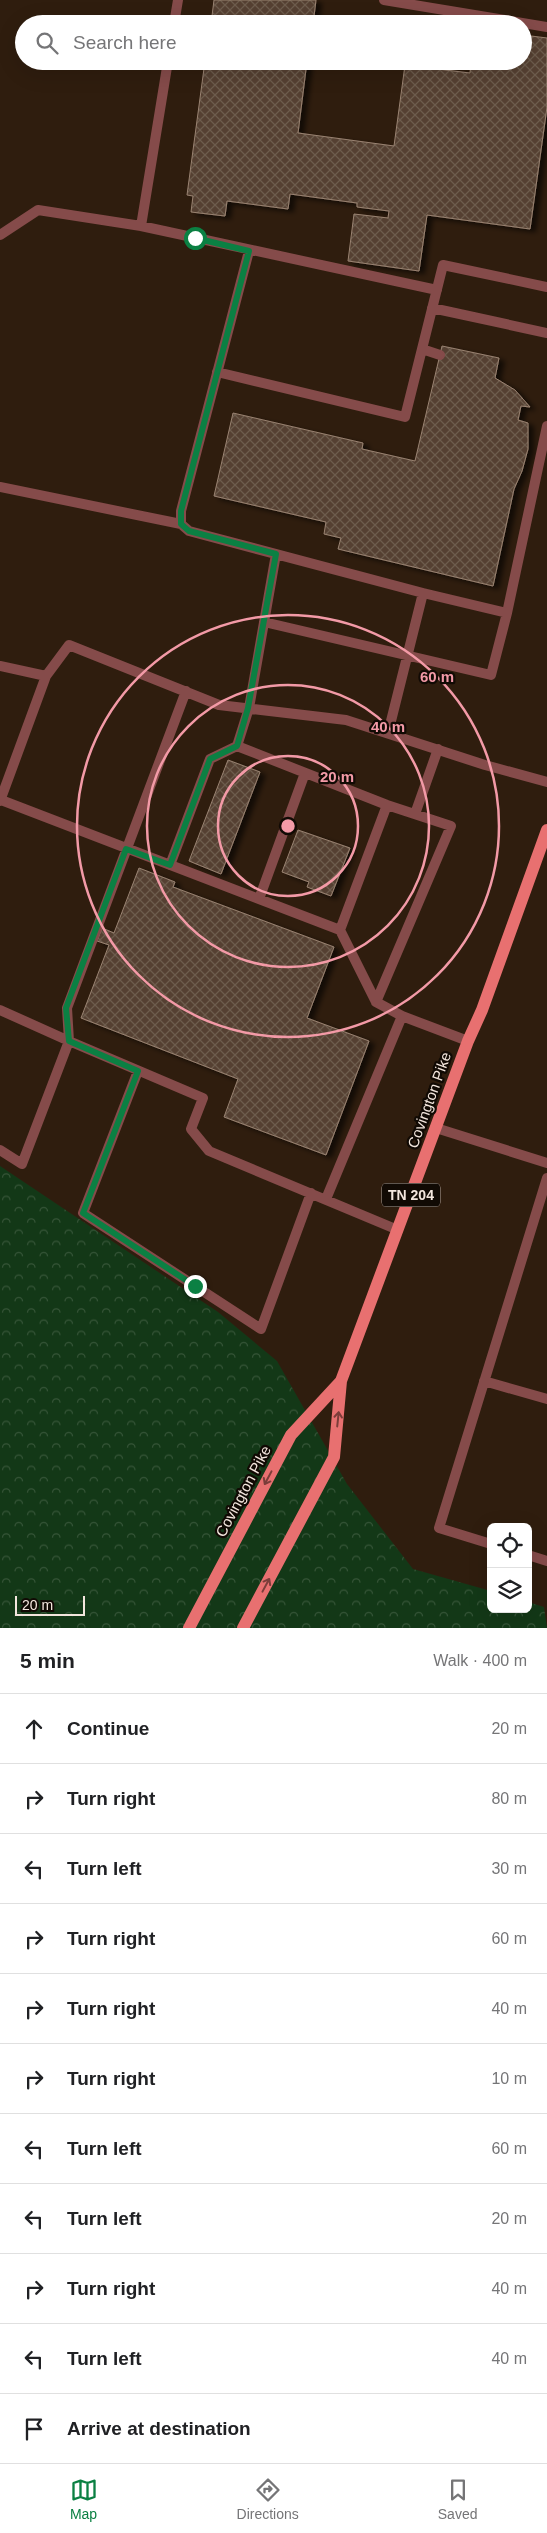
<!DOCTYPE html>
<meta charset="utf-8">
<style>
:root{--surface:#fff;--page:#f6f6f6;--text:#202124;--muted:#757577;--line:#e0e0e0;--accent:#0b8043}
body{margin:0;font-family:Helvetica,sans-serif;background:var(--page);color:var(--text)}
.controls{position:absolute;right:15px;bottom:15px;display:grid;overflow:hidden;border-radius:8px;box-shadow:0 5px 20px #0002}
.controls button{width:45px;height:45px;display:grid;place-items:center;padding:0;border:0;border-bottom:1px solid var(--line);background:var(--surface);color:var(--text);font:25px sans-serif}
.scale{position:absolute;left:15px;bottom:12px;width:70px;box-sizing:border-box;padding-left:5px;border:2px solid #f3e6dd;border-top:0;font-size:14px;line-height:18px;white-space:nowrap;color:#f3e6dd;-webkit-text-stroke:4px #110a04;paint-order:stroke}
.stop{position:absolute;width:15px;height:15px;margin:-11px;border:4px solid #0b8043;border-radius:50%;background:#fff}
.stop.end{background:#0b8043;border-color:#fff;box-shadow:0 1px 5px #0008}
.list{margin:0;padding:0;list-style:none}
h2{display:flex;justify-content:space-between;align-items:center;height:65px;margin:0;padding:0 20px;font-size:21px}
h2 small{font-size:16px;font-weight:400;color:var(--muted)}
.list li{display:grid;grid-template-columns:32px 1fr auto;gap:15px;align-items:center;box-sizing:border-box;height:70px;padding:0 20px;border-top:1px solid var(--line)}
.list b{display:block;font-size:19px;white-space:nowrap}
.list em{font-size:16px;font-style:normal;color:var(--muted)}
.icon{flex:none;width:28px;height:28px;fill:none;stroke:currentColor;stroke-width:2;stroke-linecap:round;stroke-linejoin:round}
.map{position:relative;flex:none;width:547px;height:1628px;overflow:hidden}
.search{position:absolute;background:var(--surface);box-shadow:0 5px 20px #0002;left:15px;right:15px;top:15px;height:55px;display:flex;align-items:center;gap:12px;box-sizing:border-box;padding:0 18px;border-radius:28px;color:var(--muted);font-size:19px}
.sheet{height:835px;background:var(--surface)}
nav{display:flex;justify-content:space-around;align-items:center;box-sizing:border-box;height:70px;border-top:1px solid var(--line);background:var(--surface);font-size:14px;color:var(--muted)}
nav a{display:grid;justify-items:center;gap:2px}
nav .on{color:var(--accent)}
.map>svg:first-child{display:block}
.forest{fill:url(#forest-crowns)}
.building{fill:url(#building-cross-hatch);stroke:#9a8372;filter:url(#shadow)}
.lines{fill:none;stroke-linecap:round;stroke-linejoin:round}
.service{stroke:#854b4a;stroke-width:10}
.primary{stroke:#e87070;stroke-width:12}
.oneway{stroke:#7c3d3a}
.route{stroke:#0b8043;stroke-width:6}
.ring{fill:none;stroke:#f39aa7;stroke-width:2.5}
.labels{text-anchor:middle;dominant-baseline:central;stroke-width:4.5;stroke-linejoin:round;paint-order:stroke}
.shield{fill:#110a04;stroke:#afa49c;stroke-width:1}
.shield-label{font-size:14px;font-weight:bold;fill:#f3e6dd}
.street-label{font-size:15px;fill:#f3e6dd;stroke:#110a04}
.centre{fill:#f39aa7;stroke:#110a04;stroke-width:2.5}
.ring-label{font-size:15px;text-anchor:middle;font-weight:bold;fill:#f39aa7;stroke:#110a04;stroke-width:4.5;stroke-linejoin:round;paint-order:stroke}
</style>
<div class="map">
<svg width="547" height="1628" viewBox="0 0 547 1628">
<defs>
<pattern id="forest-crowns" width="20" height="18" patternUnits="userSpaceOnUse" patternTransform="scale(1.25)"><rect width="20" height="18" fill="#133817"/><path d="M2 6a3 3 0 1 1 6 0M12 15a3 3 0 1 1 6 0" fill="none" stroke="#365538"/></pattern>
<pattern id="building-cross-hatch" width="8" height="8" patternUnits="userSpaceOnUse" patternTransform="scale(1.25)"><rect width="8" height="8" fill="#544030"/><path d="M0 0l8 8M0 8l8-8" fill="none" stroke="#6d5c4e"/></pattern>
<filter id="shadow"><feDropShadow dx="5.5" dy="3" stdDeviation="2.5" flood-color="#0009"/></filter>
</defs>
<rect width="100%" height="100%" fill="#2f1d0e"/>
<!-- forest -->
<path class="forest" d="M0 1166 218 1312 277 1361 347 1484 413 1569 491 1591V1609H528V1602L544 1607 547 1628H0Z"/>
<!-- building -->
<path class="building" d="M214 0H316L313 24H211Z
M523 35 547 38V107L530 229 427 215 419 271 348 261 354 214 388 218 389 211 357 207V203L290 194 288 209 227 201 225 216 191 212 193 196 187 195 205 61H307L298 133 394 146 405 65 470 73 471 61H523Z
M442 346 499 358 495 378 515 390 530 407 521 406 518 420 528 423V449L522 471 514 489 493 586 338 549 341 538 324 534 326 522 214 496 233 413 363 443 362 449 415 461Z
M228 760 260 772 221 874 189 861Z
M298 830 350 848 331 896 307 887 309 882 282 872Z
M139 868 175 882 173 887 334 947 307 1018 369 1041 326 1155 224 1117 238 1079 81 1018 109 945 97 941 102 928 114 933Z"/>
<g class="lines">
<!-- service -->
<path class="service" d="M384 0 547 27
M174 24 178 0
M168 61 141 226 437 290
M0 235 38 210 141 226
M249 251 181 511V524L189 531 423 593
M432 308 547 333
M440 355 422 349 443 265 547 287
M217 372 405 417 422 349
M0 487 181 524
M276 554 249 708 237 746 387 805 451 826 376 1002 402 1016
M264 622 491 675 507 613
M0 666 46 676
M388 733 423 593 507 613 547 426
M1 800 340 930 376 1002
M0 801 46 676 69 645 219 705 346 720 485 765 547 782
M415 814 438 749
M170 865 210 759 237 746
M259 899 305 773
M340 930 387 805
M0 1010 69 1041 67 1008 186 691
M138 1071 83 1213 261 1329 311 1193
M436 1128 547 1163
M0 1150 22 1164 69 1041 203 1098 191 1129 209 1151 398 1230
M326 1199 402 1016 468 1041
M484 1381 547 1399
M491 1544 439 1528 547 1178
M528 1555 547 1561"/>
<!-- primary -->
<path class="primary" d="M189 1628 291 1435 341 1381
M243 1628 334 1457 341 1381 468 1041 482 1010 547 830"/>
</g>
<!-- one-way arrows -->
<defs><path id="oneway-shaft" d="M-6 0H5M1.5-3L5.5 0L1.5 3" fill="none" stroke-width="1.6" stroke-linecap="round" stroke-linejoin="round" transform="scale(1.25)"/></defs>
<g class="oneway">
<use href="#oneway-shaft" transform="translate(338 1419) rotate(-84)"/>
<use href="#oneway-shaft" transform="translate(268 1478) rotate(118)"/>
<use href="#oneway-shaft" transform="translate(266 1585) rotate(-62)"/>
</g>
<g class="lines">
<!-- route -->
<path class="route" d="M195 238 249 251 181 511V524L189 531 276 554 248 708 237 746 210 759 170 865 126 849 66 1008 69 1041 138 1071 83 1213 195 1286"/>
</g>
<!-- distance rings -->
<g class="ring">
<circle cx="288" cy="826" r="70"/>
<circle cx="288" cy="826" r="141"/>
<circle cx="288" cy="826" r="211"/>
</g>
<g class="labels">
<!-- shield labels -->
<rect class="shield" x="382" y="1183.5" width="58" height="23" rx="4"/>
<g class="shield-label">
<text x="411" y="1195">TN 204</text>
</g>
<!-- street labels -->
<g class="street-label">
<text transform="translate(429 1100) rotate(-70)">Covington Pike</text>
<text transform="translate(243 1491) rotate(-62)">Covington Pike</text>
</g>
</g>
<circle cx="288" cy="826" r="8" class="centre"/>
<g class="ring-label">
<text x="437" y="682">60 m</text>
<text x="388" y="732">40 m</text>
<text x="337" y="782">20 m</text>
</g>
</svg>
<div class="controls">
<button><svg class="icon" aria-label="locate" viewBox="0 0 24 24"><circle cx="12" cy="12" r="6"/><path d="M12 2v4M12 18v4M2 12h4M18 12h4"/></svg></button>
<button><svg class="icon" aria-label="layers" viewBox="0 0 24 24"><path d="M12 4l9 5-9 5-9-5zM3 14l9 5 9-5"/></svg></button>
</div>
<div class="scale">20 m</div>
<div class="stop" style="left:195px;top:238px"></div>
<div class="stop end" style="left:195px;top:1286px"></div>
<div class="search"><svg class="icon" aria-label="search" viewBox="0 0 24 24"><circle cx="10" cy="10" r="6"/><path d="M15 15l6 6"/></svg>Search here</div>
</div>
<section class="sheet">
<h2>5 min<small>Walk · 400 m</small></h2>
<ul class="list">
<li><svg class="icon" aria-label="ahead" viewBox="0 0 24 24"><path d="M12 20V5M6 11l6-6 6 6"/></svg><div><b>Continue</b></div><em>20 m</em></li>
<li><svg class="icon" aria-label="right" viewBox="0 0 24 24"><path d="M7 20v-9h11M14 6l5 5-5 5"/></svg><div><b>Turn right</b></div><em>80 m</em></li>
<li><svg class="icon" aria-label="left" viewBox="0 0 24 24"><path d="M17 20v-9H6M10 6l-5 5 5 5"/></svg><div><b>Turn left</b></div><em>30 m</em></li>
<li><svg class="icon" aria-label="right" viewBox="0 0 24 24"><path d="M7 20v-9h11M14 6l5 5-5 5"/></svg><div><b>Turn right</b></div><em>60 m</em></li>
<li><svg class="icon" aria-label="right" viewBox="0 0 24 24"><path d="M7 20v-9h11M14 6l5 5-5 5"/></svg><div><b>Turn right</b></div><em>40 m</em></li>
<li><svg class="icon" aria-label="right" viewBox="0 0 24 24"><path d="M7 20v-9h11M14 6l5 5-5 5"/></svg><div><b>Turn right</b></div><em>10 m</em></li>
<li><svg class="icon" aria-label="left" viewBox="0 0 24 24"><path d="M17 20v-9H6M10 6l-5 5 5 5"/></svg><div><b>Turn left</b></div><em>60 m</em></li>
<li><svg class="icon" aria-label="left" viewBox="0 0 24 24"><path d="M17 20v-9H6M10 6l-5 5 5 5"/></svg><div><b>Turn left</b></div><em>20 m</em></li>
<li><svg class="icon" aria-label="right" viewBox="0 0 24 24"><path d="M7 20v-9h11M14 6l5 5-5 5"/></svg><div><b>Turn right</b></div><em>40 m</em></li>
<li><svg class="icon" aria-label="left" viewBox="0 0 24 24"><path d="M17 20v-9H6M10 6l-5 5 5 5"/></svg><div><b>Turn left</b></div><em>40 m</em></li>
<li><svg class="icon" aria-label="arrive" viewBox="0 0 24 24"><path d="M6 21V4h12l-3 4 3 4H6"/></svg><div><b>Arrive at destination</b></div></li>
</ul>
</section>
<nav>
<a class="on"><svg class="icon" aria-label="map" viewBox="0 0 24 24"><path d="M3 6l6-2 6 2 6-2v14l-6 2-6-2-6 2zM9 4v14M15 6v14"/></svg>Map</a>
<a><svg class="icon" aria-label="directions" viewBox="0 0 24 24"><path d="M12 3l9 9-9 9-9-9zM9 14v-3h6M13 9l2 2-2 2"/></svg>Directions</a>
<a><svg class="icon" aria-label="saved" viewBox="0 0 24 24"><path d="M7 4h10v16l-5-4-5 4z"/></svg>Saved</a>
</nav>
